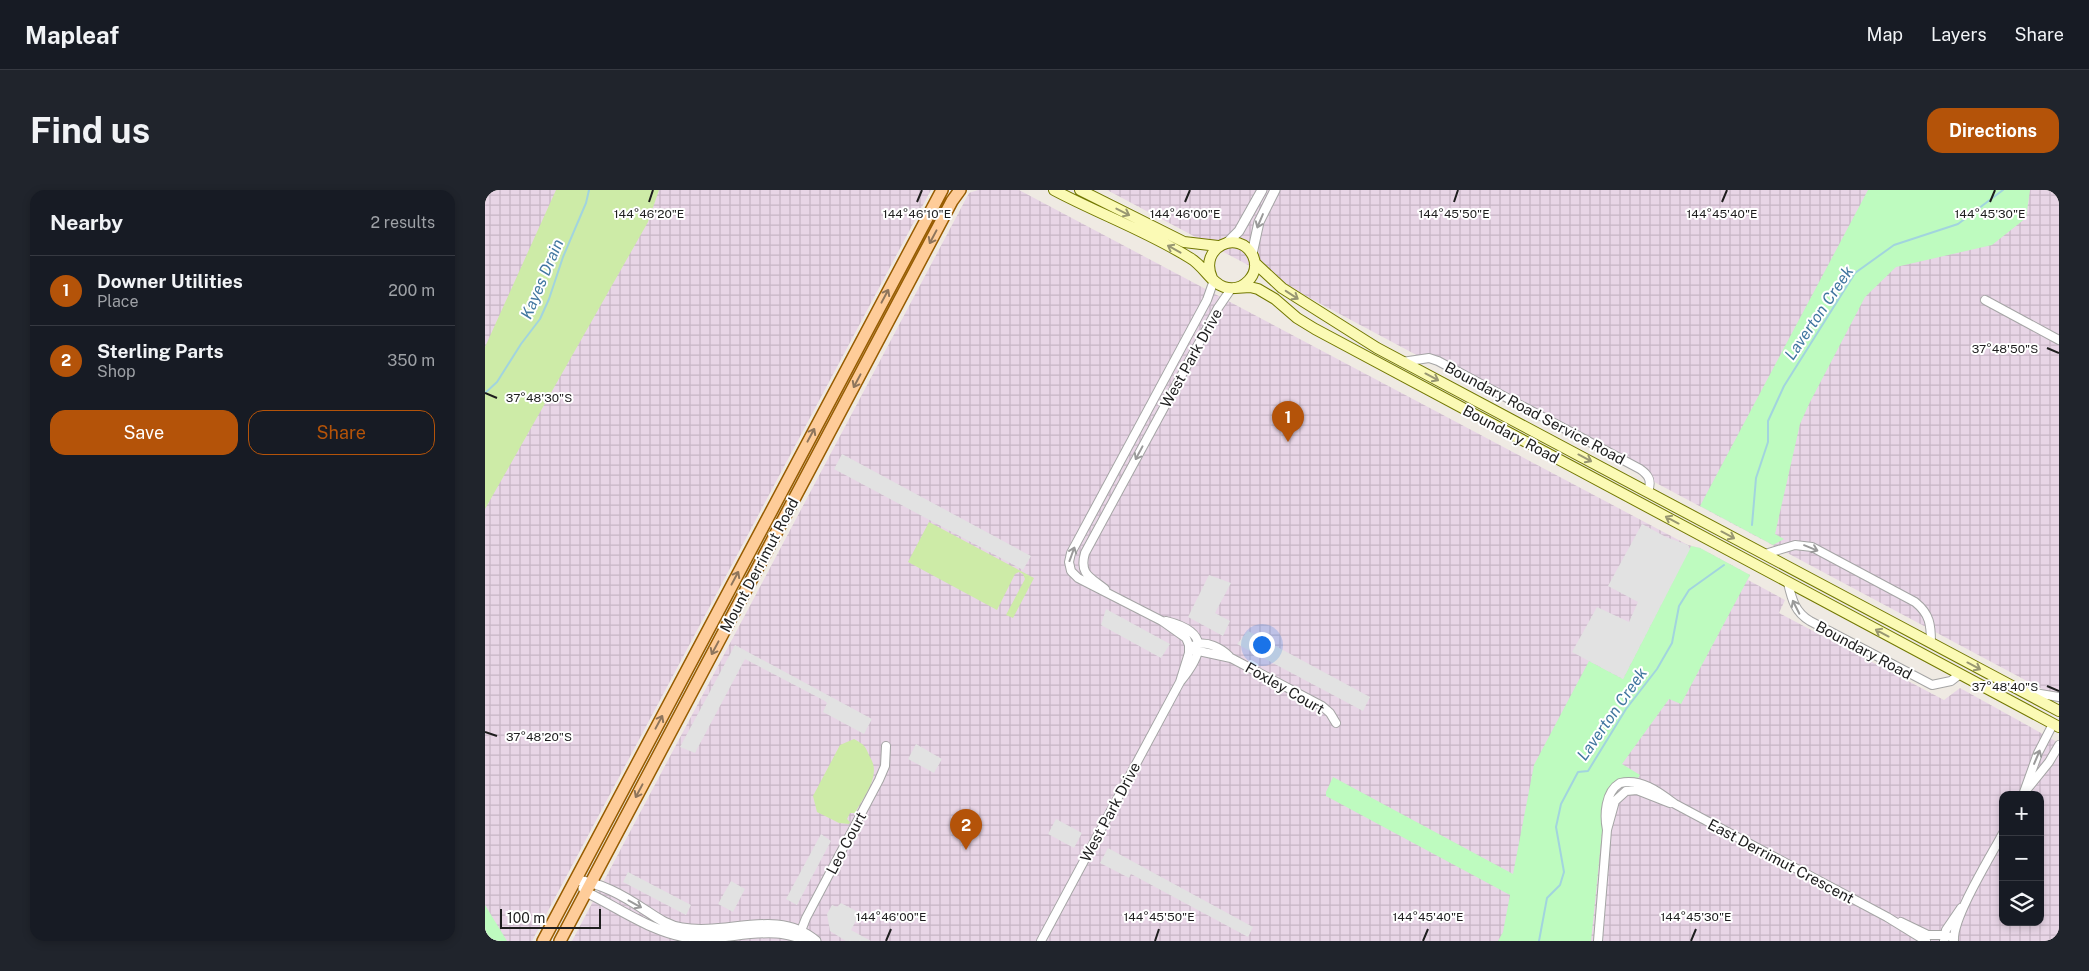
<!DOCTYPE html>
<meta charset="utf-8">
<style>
:root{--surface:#171b24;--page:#20242c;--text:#f1f3f6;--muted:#9ea1a6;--line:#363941;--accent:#b45309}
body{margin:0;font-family:"Public Sans",sans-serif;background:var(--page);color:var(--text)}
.controls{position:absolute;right:15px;bottom:15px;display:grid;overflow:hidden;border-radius:10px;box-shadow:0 2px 8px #0003}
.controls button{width:45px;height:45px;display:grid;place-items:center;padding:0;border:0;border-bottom:1px solid var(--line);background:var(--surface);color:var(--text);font:25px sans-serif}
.scale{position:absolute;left:15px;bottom:12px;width:101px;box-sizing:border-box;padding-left:5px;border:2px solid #1e1e1e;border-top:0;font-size:14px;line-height:18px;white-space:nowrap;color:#1e1e1e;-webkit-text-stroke:4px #fff;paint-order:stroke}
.you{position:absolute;left:776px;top:454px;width:18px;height:18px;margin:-12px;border:4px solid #fff;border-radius:50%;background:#1a73e8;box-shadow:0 0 0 8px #1a73e833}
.badge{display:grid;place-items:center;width:32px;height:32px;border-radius:50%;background:var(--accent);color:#fff;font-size:16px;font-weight:700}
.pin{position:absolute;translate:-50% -41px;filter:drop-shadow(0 1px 2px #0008)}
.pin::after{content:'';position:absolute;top:26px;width:18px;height:15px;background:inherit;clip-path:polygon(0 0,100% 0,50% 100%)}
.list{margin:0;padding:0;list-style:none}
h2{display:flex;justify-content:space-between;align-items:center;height:65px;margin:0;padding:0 20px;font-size:21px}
h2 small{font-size:16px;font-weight:400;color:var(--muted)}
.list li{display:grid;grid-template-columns:32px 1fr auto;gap:15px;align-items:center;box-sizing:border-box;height:70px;padding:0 20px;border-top:1px solid var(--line)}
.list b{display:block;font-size:19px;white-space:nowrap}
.list p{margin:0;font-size:16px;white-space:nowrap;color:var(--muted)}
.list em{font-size:16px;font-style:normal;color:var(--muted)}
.actions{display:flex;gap:10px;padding:15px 20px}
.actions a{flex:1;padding:11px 0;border:1px solid var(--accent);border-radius:15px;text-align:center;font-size:18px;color:var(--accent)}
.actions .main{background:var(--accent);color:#fff}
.icon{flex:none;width:28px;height:28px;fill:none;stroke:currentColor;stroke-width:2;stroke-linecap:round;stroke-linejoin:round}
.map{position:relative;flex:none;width:1574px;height:751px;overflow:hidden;border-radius:15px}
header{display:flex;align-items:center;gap:30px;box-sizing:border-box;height:70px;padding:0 25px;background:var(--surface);border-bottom:1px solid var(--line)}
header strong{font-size:24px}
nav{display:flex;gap:28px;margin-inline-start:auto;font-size:18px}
.intro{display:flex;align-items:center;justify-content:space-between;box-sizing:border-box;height:120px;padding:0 30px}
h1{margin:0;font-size:35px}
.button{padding:12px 22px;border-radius:15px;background:var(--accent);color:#fff;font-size:18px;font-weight:700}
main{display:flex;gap:30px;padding:0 30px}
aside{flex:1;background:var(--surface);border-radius:15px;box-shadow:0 2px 8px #0003}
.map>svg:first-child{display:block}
.industrial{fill:url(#industrial-grid);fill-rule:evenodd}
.grass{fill:#cdeba7}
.park{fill:#befbbf}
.parking{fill:#e2e2e2}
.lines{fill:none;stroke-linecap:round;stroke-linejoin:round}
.stream{stroke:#a2d4de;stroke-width:2}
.minor-casing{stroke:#a5a5a5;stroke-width:10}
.tertiary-casing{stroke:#a5a5a5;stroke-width:11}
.secondary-casing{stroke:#727801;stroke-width:12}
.primary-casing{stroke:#975c00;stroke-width:14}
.minor{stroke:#fff;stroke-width:8}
.tertiary{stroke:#fff;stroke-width:9}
.secondary{stroke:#fbfab5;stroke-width:10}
.primary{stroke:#fecc99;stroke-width:11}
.oneway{stroke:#989771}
.oneway2{stroke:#9a9a9a}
.oneway3{stroke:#8e755c}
.ticks{fill:none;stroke:#1e1e1e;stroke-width:2}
.labels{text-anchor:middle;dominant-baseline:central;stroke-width:4;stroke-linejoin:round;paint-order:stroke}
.street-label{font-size:15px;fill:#1e1e1e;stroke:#fff}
.water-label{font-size:16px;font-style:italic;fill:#4277a0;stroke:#fff}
.ticks-label{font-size:12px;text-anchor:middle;fill:#1e1e1e;stroke:#fff;stroke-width:4;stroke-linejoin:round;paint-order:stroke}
</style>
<header>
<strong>Mapleaf</strong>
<nav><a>Map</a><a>Layers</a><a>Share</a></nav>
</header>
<div class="intro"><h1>Find us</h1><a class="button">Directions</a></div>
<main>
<aside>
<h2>Nearby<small>2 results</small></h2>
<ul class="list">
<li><span class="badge">1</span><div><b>Downer Utilities</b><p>Place</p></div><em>200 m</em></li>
<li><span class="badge">2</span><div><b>Sterling Parts</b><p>Shop</p></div><em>350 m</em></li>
</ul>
<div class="actions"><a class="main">Save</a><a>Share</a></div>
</aside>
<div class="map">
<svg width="1574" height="751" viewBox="0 0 1574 751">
<defs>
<pattern id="industrial-grid" width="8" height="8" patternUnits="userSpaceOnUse" patternTransform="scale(1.25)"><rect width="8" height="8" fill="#e8d5e6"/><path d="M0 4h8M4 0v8" fill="none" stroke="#c7b6c5"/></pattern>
</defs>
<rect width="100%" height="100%" fill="#efeae3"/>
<!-- industrial -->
<path class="industrial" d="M0 0H446L47 751H0Z
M493 0H534L1203 355 1215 358 1265 385 1263 390 1300 410 1294 423 1459 510 1475 498 1574 553V751H87L484 3ZM1518 605H1555V732H1518Z
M622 0H1574V508L703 43Z"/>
<!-- grass -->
<path class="grass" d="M71 0H174L163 32 0 319V157Z
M444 332 549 388 528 428 521 425 540 389 538 384 534 382 530 384 512 420 423 372Z
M369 549C382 556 380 557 386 569 396 587 378 607 370 623H365L362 629 365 632 364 634 354 633 332 622 328 606 355 555Z"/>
<!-- park -->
<path class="park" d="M1383 0H1545L1541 28 1507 55 1411 77 1380 107 1324 214 1315 234 1290 344 1299 349 1288 355 1215 316Z
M1206 356 1215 358 1265 385 1196 514 1184 509 1137 574 1155 585 1153 588C1139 586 1128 591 1121 603L1106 751H1013L1018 742 1025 705 841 606V602L848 587 1028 684 1049 575 1104 471 1138 489Z
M0 715 22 751H0Z"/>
<!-- parking -->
<path class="parking" d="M357 264 546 366 538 380 349 279Z
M1157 334 1181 347 1203 355 1205 359 1138 489 1087 462 1112 417 1144 432 1153 412 1123 396Z
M724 385 746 393 730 423 745 431 738 446 703 427Z
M621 419 685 454 676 468 616 435Z
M763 441 885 507 878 521 752 454Z
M250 455 387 529 379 544 338 522 342 513 340 511 260 469 210 563 195 557Z
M431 554 457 569 449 583 423 569Z
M571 629 597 643 589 658 563 644Z
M336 644 346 651 312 715 301 709Z
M623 658 768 737 763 747 646 684 644 688 615 673Z
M143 682 206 715 201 725 138 692Z
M246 691 260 699 248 722 233 714Z
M356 713 375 723 366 740 386 751H361L345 741 342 724 347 715 352 717Z"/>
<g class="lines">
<!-- stream -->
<path class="stream" d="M0 203 12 192 36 154 55 129 64 109 78 67 101 13 104 0
M1267 335 1271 288 1283 252V231L1299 196 1370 83 1409 55 1473 34 1518 0
M1054 751 1062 708 1075 695 1079 682 1071 637 1076 614 1093 582 1103 581 1141 519 1172 479 1187 453 1194 416 1204 400 1239 375"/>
<defs>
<path id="minor" d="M1500 110 1574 150
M917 172 944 168 953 171 1155 279C1164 285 1167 291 1163 301
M1280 364 1310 355 1327 357 1430 412C1445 424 1446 435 1446 453
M1303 393C1307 410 1310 422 1325 431L1447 495 1466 491 1475 484
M620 399C605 387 594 384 600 363L733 118 746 99
M710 455C721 450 736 458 744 466
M709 460 746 468 837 516 845 523 851 533
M695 492 704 463V455L701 448 677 431 593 388 586 381 584 372 586 363 722 110 729 90
M1544 502 1574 507
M1543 598 1564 572 1574 555
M1538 605 1553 563 1568 534
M1122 640C1119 625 1120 602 1135 593 1156 588 1174 602 1190 614L1402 727 1441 751
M1416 732 1443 745H1459L1469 748
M314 746 321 728 394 590 400 576 401 556
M556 751 695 492C719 463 725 442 681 431
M1113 751 1122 640 1130 611 1141 601 1152 600 1185 613
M1459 751 1461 740 1476 718
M1469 751C1467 728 1506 666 1518 643"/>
<path id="tertiary" d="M742 53 754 41 777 0
M767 64 774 32 790 0
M90 690C115 692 139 706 160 720 172 728 183 736 197 738 242 746 293 718 331 751
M98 698 101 702C134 718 169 744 207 748 235 750 263 741 291 743 303 743 313 748 325 751"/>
<path id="secondary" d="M569 0C614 24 662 41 705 68 718 75 726 93 739 97 758 103 776 84 768 66 754 38 713 57 727 88
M595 0 699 52 733 56
M770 73 797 98 892 158 1574 521
M750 98 765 97 773 99 790 109 812 128 830 139 1574 537"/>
<path id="primary" d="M58 751 457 0
M75 751 467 11 475 0"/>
</defs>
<!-- minor casing -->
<use href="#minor" class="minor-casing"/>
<!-- tertiary casing -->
<use href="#tertiary" class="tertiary-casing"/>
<!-- secondary casing -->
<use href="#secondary" class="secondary-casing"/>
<!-- primary casing -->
<use href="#primary" class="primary-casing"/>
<!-- minor -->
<use href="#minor" class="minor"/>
<!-- tertiary -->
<use href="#tertiary" class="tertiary"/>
<!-- secondary -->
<use href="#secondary" class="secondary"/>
<!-- primary -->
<use href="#primary" class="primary"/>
</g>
<!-- one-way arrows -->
<defs><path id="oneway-shaft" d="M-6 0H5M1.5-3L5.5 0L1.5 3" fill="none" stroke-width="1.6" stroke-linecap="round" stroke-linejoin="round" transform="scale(1.25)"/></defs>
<g class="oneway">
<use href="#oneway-shaft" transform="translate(638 22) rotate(27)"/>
<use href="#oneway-shaft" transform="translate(689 59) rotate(-151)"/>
<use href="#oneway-shaft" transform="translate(807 105) rotate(33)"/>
<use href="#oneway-shaft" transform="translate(947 187) rotate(28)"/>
<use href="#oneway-shaft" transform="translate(1100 268) rotate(28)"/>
<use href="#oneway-shaft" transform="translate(1187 330) rotate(-152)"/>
<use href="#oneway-shaft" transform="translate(1243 345) rotate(28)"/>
<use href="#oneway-shaft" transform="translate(1397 443) rotate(-152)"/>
<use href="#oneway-shaft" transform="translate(1489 476) rotate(28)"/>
</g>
<g class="oneway2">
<use href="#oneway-shaft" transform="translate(775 31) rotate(113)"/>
<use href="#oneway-shaft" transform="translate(654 263) rotate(118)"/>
<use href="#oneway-shaft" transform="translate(1326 358) rotate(22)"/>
<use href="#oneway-shaft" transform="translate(587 364) rotate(-70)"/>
<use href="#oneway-shaft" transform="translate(1311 417) rotate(-117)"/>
<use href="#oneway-shaft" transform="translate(1552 567) rotate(-67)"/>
<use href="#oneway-shaft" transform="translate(150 714) rotate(29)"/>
</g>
<g class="oneway3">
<use href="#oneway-shaft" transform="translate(448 47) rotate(118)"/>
<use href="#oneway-shaft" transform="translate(400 106) rotate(-62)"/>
<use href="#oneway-shaft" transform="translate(372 191) rotate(118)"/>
<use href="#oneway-shaft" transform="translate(326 245) rotate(-62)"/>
<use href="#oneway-shaft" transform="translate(250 388) rotate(-62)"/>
<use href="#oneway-shaft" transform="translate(230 458) rotate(118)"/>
<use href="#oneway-shaft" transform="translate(174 532) rotate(-62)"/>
<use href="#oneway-shaft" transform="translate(154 601) rotate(118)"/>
</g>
<!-- ticks -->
<path class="ticks" d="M164 12 168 0M432 12 437 0M700 12 705 0M969 12 973 0M1237 12 1242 0M1505 12 1510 0M1562 158 1574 163M0 203 12 208M1562 496 1574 501M0 542 12 546M401 751 406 739M670 751 674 739M938 751 943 739M1206 751 1211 739"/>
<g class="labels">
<!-- street labels -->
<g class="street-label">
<text transform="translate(706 168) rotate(-61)">West Park Drive</text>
<text transform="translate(1050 223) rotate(28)">Boundary Road Service Road</text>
<text transform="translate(1026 244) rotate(28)">Boundary Road</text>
<text transform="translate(274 375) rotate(-62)">Mount Derrimut Road</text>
<text transform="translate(1379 460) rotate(28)">Boundary Road</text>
<text transform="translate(800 498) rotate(30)">Foxley Court</text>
<text transform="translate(625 622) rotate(-62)">West Park Drive</text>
<text transform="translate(361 653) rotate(-62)">Leo Court</text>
<text transform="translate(1296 671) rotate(28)">East Derrimut Crescent</text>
</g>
<!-- water labels -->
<g class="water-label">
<text transform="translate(57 89) rotate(-67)">Kayes Drain</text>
<text transform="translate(1334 123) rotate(-56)">Laverton Creek</text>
<text transform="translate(1127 524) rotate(-55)">Laverton Creek</text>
</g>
</g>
<g class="ticks-label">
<text x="164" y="28">144°46'20"E</text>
<text x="432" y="28">144°46'10"E</text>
<text x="700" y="28">144°46'00"E</text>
<text x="969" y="28">144°45'50"E</text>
<text x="1237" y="28">144°45'40"E</text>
<text x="1505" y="28">144°45'30"E</text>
<text x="1520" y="163">37°48'50"S</text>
<text x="54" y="212">37°48'30"S</text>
<text x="1520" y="501">37°48'40"S</text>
<text x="54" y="551">37°48'20"S</text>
<text x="406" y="731">144°46'00"E</text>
<text x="674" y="731">144°45'50"E</text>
<text x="943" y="731">144°45'40"E</text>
<text x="1211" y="731">144°45'30"E</text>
</g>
</svg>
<div class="controls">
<button>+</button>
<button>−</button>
<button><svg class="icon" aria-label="layers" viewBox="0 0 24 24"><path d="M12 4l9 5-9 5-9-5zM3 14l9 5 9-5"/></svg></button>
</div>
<div class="scale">100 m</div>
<div class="you"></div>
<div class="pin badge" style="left:803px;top:252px">1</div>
<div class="pin badge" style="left:481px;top:660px">2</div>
</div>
</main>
